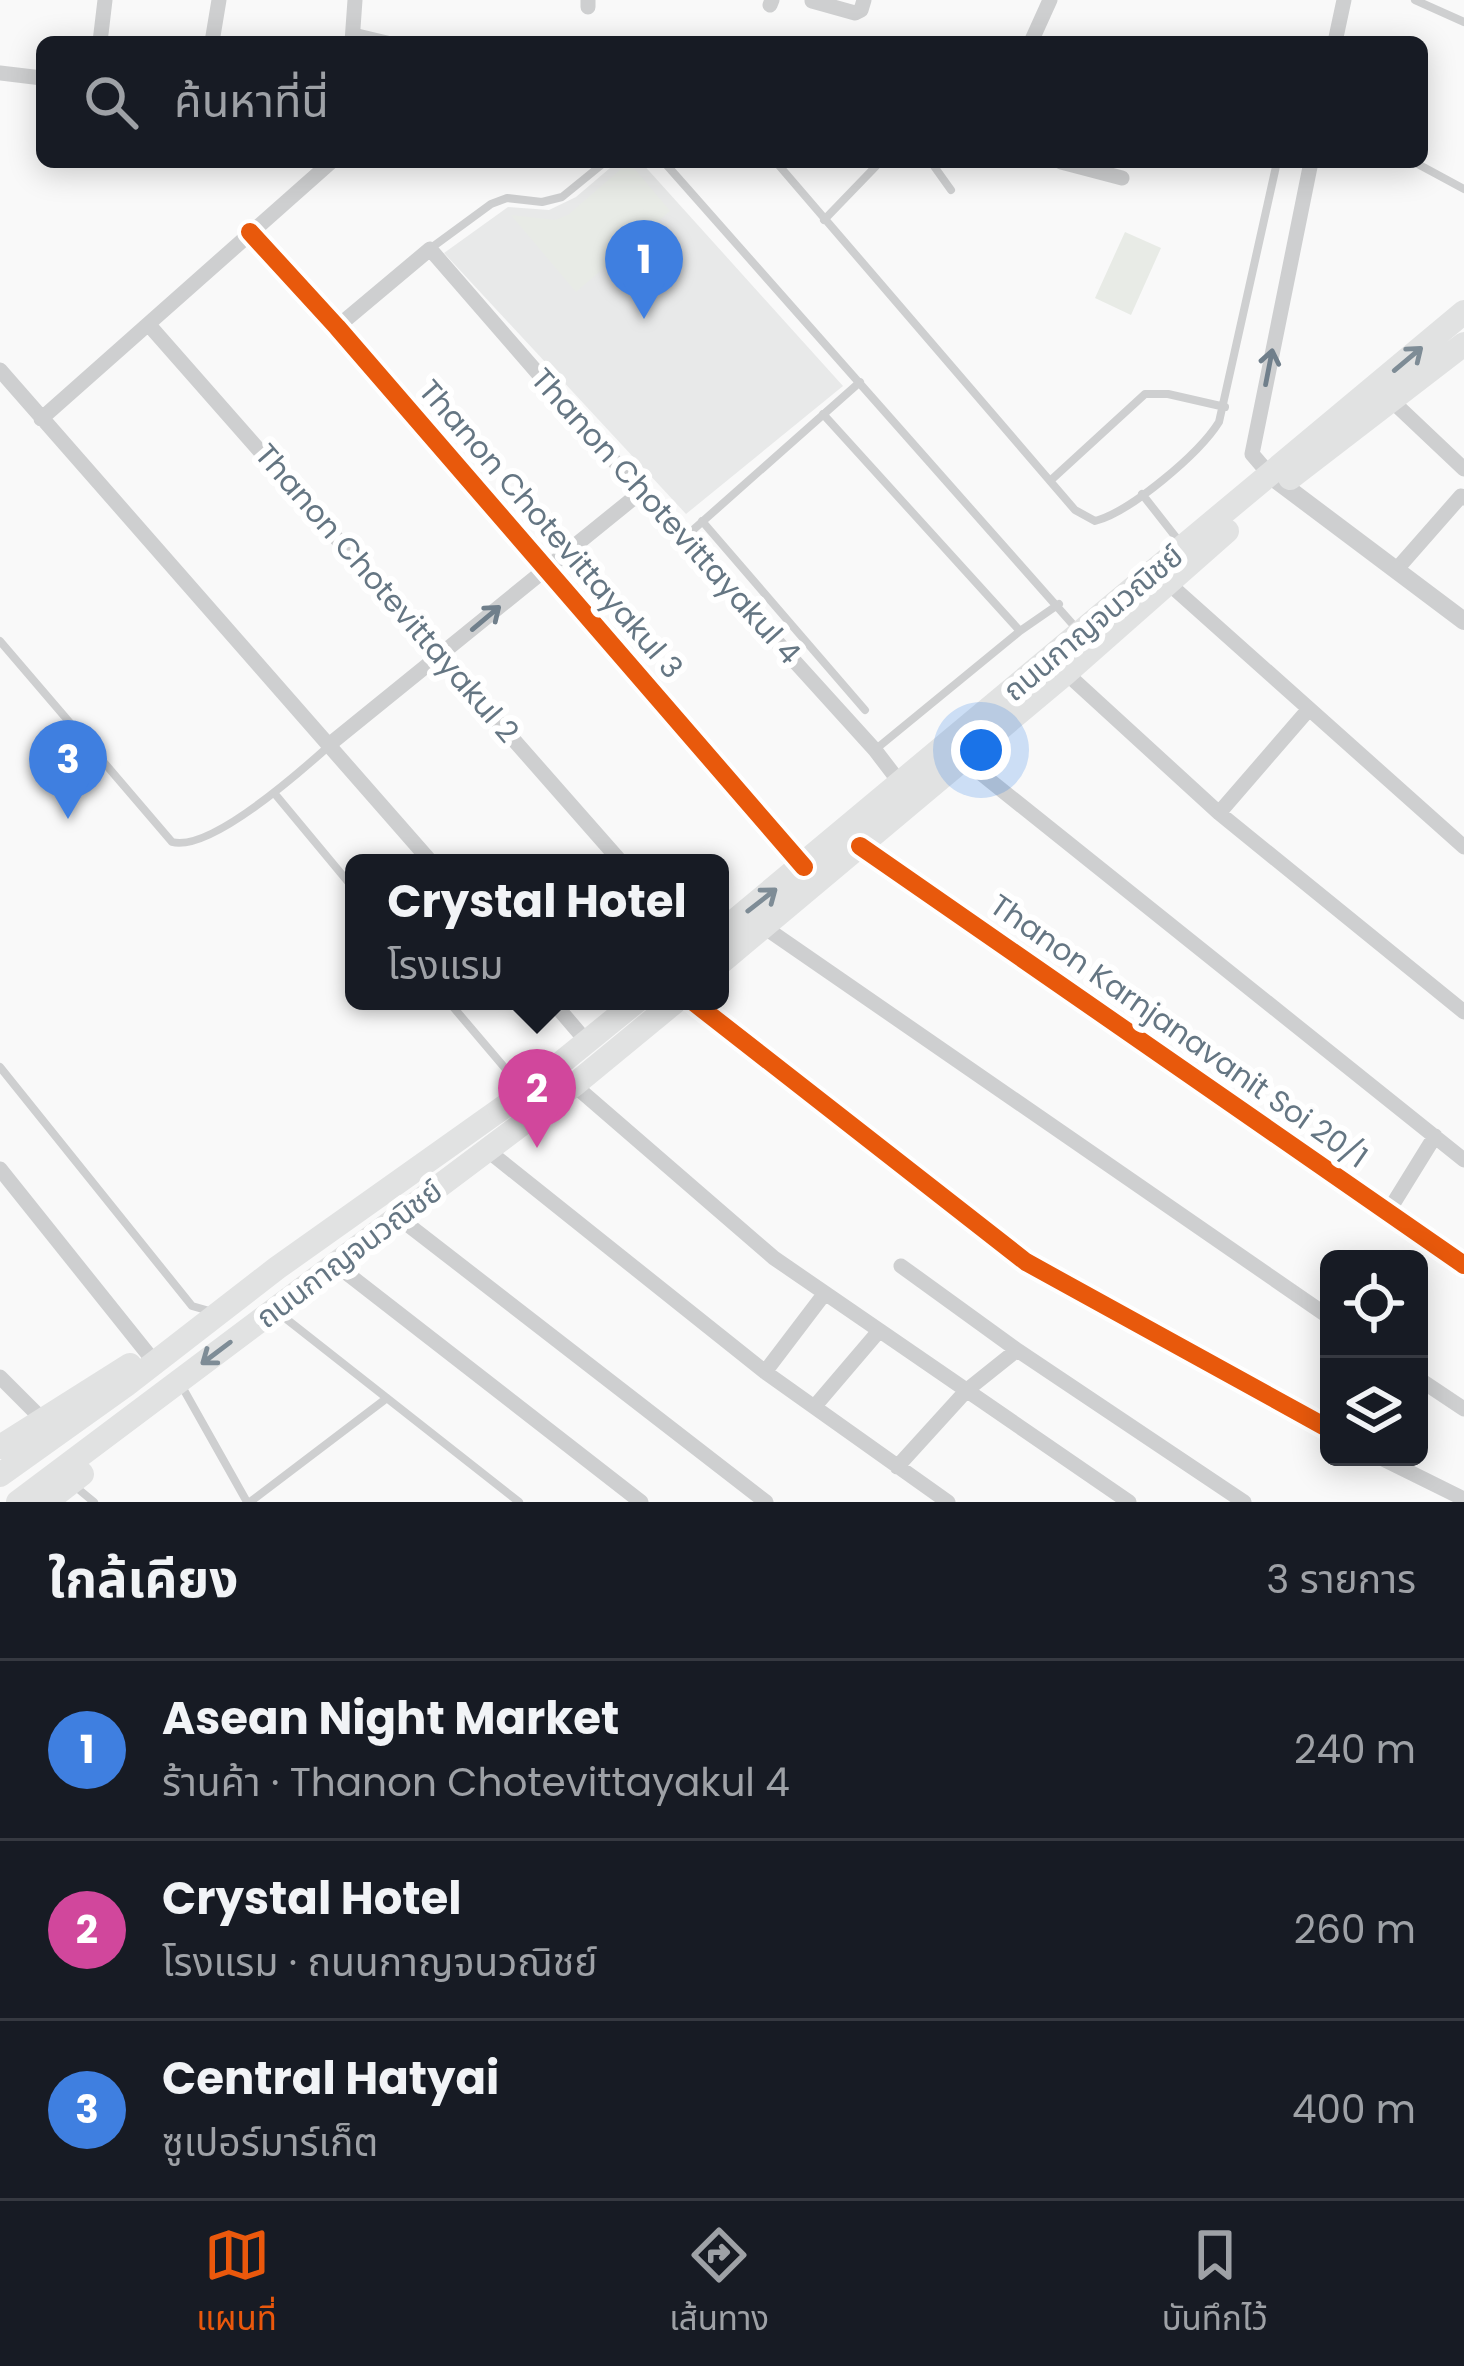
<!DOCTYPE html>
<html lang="th">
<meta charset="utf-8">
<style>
:root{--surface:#171b24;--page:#242831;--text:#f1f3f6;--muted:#9ea1a6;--line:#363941;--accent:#ea580c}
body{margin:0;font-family:Poppins,"Noto Sans Thai",sans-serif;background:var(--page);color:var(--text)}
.controls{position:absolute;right:36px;bottom:36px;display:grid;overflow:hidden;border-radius:18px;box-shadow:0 6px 30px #0003}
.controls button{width:108px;height:108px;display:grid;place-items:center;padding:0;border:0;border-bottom:3px solid var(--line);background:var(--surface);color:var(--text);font:60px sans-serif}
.you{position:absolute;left:981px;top:750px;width:42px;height:42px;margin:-30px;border:9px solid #fff;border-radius:50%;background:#1a73e8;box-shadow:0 0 0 18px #1a73e833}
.badge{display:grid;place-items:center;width:78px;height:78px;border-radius:50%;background:var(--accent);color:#fff;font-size:39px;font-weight:700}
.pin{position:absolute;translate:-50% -99px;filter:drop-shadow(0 3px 6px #0008)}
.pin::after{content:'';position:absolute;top:63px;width:42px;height:36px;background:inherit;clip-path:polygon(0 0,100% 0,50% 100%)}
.popup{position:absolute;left:345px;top:854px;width:384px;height:156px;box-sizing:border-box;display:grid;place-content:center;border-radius:18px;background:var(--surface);filter:drop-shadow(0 3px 9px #0005);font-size:39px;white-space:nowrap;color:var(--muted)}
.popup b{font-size:45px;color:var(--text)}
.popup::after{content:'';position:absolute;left:50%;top:100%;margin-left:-24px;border:24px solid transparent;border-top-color:var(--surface)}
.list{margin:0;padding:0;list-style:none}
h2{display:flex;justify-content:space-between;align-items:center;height:156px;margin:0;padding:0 48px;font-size:51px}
h2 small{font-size:39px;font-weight:400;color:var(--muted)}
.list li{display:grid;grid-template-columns:78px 1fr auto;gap:36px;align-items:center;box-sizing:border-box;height:180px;padding:0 48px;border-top:3px solid var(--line)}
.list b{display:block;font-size:45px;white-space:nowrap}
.list p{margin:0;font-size:39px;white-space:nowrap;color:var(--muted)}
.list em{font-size:39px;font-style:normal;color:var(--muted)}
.icon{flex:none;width:66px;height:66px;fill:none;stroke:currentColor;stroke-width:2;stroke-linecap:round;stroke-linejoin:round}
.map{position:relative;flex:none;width:1464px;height:1502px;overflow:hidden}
.search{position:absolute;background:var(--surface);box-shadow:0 6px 30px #0003;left:36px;right:36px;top:36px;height:132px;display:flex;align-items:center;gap:30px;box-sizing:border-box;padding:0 42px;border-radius:18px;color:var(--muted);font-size:45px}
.sheet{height:696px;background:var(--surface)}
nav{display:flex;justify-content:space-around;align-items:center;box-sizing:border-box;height:168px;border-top:3px solid var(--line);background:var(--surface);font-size:33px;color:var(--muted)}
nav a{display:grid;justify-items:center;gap:6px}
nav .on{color:var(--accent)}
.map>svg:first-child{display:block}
.built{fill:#e8e9e9}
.green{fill:#e8ebe6}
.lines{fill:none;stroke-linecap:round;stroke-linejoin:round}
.service{stroke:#cecfd0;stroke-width:8}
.minor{stroke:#cecfd0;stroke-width:15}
.tertiary{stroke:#cecfd0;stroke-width:18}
.primary{stroke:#e1e2e2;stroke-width:24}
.cycleway-casing{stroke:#fff;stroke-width:26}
.cycleway{stroke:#e8590c;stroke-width:18}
.oneway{stroke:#7e8c96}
.oneway2{stroke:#707f8b}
.labels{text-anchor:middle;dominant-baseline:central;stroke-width:12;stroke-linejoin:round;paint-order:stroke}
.street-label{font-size:30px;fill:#657683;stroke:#fff}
</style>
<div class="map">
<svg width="1464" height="1502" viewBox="0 0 1464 1502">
<rect width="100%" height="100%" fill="#f9f9f9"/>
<!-- built -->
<path class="built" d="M617 162H641L843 386 686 514 444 253 508 207 549 210 576 197Z"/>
<!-- green -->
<path class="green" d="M629 162 670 211 576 292 511 215 555 220 568 215Z
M1125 232 1161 248 1131 315 1095 298Z"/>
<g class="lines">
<!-- service -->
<path class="service" d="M1415 0 1464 22
M355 32 397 42
M664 162 1076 628
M776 162 1075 510 1095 521C1130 512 1199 454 1219 422L1277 162
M931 162 951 190
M1414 162 1464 189
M824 220 880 162
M431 248 491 204 507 198 542 202 562 197 605 162
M823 414 1020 631 1059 604
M1050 481 1145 394H1168L1225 407
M1142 494 1182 545
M702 521 865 710
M685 537 860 382
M0 641 172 842C210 852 300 772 329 746
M876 749 1020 631
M275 794 354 889
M448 1001 521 1087
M0 1067 192 1306 213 1312
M280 1314 519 1502
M180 1383 247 1502
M77 1488 94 1502
M250 1502 387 1398"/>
<!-- minor -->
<path class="minor" d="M588 0V7
M812 1 855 13 861 10 864 0
M770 5 772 0
M100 42 105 0
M212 42 219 0
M352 42 355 0
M1031 42 1050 0
M1335 42 1344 0
M0 73 42 78
M1061 162 1122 178
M250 232 337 327 804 867
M149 325 622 863
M337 327 430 249 641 492 875 750 901 784
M0 370 432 863
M1391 400 1464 469
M41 419 331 162
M1270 475 1252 454 1311 162
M1396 570 1461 496 1464 498
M1167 582 1464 847
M1066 673 1219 813 1464 1012
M330 744 641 492
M963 759 1464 1160
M1219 813 1309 709
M860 846 1464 1265
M764 927 1329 1317
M552 1001 587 1042
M692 1001 1026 1262 1329 1429
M574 1085 774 1258 1129 1502
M487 1150 765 1372 948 1502
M0 1169 148 1354
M1388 1212 1435 1136
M398 1217 766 1502
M335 1264 641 1502
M901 1266 1017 1350
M765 1372 825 1293
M0 1377 41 1418
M1419 1379 1464 1409
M815 1406 879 1331
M1379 1457 1464 1499
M897 1467 967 1390 1017 1350 1244 1502"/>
<!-- tertiary -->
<path class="tertiary" d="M1271 476 1464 621"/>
<!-- primary -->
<path class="primary" d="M1290 478 1464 344
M720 933 1464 312
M720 963 1066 673 1227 531
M0 1447 130 1365
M0 1475 126 1385 277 1268 525 1092 637 1001
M18 1502 574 1085 676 1001
M46 1502 82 1474"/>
<defs>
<path id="cycleway" d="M250 232 337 327 804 867
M860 846 1464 1265
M692 1001 1026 1262 1329 1429"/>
</defs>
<!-- cycleway casing -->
<use href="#cycleway" class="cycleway-casing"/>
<!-- cycleway -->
<use href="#cycleway" class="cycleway"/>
</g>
<!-- one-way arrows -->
<defs><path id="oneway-shaft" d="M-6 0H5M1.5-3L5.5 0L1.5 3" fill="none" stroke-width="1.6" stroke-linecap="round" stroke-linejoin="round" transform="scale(3)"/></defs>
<g class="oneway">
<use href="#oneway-shaft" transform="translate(1408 359) rotate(-40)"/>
<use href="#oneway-shaft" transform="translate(762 900) rotate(-38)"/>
<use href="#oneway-shaft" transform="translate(216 1353) rotate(143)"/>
</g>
<g class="oneway2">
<use href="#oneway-shaft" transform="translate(1269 367) rotate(-79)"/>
<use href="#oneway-shaft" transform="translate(486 618) rotate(-40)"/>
</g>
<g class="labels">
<!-- street labels -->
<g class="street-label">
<text transform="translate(666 516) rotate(48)">Thanon Chotevittayakul 4</text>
<text transform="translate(551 529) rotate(49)">Thanon Chotevittayakul 3</text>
<text transform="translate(387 593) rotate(49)">Thanon Chotevittayakul 2</text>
<text transform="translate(1093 623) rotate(-40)">ถนนกาญจนวณิชย์</text>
<text transform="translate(1179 1031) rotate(35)">Thanon Karnjanavanit Soi 20/1</text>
<text transform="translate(349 1254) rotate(-37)">ถนนกาญจนวณิชย์</text>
</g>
</g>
</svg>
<div class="controls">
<button><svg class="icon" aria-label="locate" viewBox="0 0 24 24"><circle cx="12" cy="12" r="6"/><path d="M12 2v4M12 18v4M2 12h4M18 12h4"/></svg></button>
<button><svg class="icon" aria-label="layers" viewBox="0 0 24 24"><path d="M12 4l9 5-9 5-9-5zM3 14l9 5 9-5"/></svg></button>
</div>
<div class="you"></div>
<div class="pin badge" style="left:644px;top:319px;background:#3f7fe0">1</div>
<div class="pin badge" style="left:537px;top:1148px;background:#d1479c">2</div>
<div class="popup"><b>Crystal Hotel</b>โรงแรม</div>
<div class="pin badge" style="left:68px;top:819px;background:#3f7fe0">3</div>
<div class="search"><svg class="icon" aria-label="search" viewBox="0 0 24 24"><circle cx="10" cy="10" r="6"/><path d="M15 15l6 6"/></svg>ค้นหาที่นี่</div>
</div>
<section class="sheet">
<h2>ใกล้เคียง<small>3 รายการ</small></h2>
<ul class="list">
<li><span class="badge" style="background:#3f7fe0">1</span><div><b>Asean Night Market</b><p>ร้านค้า · Thanon Chotevittayakul 4</p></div><em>240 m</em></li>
<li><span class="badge" style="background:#d1479c">2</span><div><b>Crystal Hotel</b><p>โรงแรม · ถนนกาญจนวณิชย์</p></div><em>260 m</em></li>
<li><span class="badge" style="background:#3f7fe0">3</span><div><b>Central Hatyai</b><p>ซูเปอร์มาร์เก็ต</p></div><em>400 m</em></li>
</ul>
</section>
<nav>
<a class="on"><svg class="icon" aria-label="map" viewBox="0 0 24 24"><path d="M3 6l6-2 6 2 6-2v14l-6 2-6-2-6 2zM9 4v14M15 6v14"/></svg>แผนที่</a>
<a><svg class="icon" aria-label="directions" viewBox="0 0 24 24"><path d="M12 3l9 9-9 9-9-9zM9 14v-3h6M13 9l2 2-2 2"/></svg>เส้นทาง</a>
<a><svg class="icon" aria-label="saved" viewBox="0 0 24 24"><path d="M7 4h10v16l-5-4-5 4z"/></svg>บันทึกไว้</a>
</nav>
